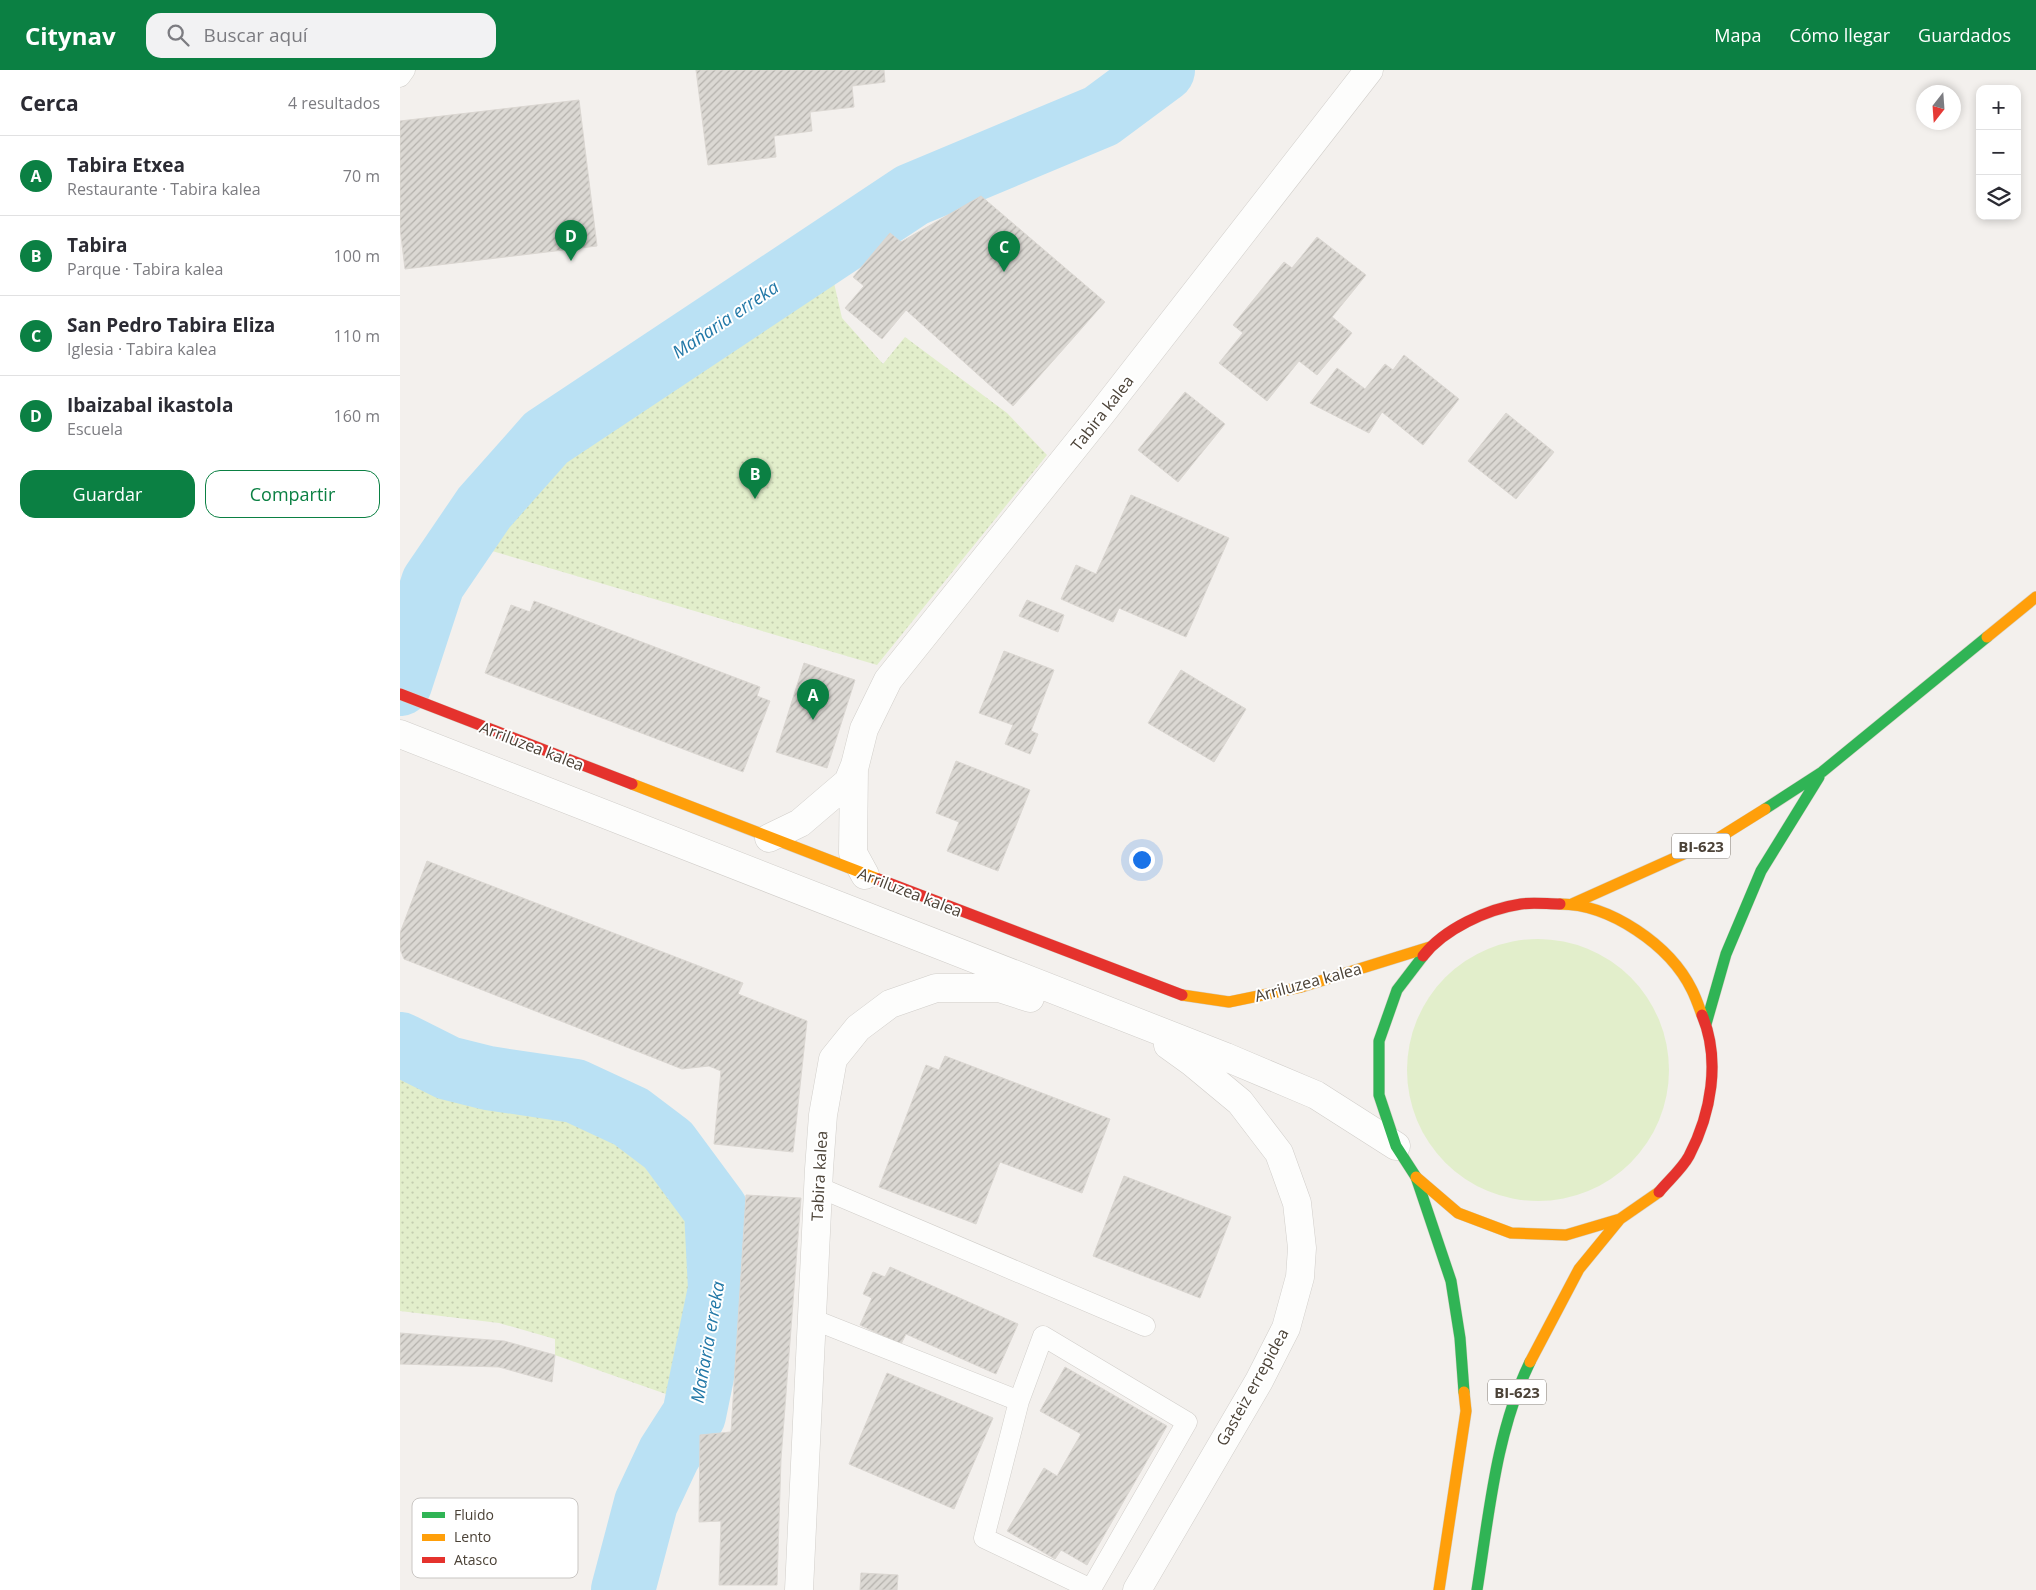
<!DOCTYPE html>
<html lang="es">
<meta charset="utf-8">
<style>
:root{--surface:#fff;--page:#f2f2f3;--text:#2b2b33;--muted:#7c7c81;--line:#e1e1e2;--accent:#0b8043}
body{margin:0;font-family:"Open Sans",sans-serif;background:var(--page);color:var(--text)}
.controls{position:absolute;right:15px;top:15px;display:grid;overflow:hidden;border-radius:10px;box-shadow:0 2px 8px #0003}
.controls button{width:45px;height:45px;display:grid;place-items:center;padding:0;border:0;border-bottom:1px solid var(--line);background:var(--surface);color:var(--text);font:25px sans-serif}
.compass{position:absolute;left:1516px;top:15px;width:45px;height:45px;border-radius:50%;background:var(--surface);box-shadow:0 2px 8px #0003;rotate:197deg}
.you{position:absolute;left:741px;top:789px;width:18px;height:18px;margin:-12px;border:4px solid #fff;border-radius:50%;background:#1a73e8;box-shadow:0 0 0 8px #1a73e833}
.badge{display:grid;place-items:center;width:32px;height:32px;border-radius:50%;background:var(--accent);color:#fff;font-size:16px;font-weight:700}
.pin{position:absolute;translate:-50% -41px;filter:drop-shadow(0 1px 2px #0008)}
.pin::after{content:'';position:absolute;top:26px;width:18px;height:15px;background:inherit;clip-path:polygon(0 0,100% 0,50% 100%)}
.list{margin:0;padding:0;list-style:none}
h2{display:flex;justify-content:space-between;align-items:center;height:65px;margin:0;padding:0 20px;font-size:21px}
h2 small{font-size:16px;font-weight:400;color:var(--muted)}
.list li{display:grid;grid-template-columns:32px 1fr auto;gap:15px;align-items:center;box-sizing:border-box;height:80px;padding:0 20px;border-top:1px solid var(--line)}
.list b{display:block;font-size:19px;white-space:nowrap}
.list p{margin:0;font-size:16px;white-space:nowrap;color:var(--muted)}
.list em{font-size:16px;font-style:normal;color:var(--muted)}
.actions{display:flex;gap:10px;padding:15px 20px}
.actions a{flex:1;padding:11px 0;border:1px solid var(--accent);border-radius:15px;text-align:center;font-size:18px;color:var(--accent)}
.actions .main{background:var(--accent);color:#fff}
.icon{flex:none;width:28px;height:28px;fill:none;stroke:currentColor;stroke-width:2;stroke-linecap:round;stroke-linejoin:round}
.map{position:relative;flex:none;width:1636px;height:1520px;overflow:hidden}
header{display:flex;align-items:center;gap:30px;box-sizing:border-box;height:70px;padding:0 25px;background:var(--accent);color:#fff}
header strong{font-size:24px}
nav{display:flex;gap:28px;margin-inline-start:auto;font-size:18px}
.search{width:350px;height:45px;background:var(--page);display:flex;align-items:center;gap:12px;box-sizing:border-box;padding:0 18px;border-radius:15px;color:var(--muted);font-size:19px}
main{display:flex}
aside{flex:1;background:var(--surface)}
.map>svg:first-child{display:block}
.green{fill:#e2eecb}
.park{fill:url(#park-dots)}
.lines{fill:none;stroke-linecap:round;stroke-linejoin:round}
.river{stroke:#bae1f4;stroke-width:64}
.building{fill:url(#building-hatch);stroke:#dbd7d2}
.lane-casing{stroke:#d1ceca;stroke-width:21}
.street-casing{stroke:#d1ceca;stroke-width:29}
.fast-casing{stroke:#d5cfc4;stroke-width:12}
.slow-casing{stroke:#d5cfc4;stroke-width:12}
.jam-casing{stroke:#d5cfc4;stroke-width:12}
.lane{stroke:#fdfdfc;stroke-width:20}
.street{stroke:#fdfdfc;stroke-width:28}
.fast{stroke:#30b455;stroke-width:11}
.slow{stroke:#ff9f0a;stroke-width:11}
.jam{stroke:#e5322d;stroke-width:11}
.labels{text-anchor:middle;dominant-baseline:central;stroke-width:4;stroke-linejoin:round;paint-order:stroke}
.shield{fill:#fff;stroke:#817b73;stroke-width:1}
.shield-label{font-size:15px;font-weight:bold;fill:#4b4237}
.street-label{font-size:16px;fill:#4b4237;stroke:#fff}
.water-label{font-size:18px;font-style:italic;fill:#2278a7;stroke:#fff}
.key{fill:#fff;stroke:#c9c6c3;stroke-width:1}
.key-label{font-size:14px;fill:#4b4237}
</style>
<header>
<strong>Citynav</strong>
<div class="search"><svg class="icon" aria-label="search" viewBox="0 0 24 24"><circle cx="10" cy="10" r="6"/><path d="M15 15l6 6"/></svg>Buscar aquí</div>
<nav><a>Mapa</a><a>Cómo llegar</a><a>Guardados</a></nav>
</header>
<main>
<aside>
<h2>Cerca<small>4 resultados</small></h2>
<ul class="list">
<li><span class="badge">A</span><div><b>Tabira Etxea</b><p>Restaurante · Tabira kalea</p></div><em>70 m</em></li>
<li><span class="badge">B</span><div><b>Tabira</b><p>Parque · Tabira kalea</p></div><em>100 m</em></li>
<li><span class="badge">C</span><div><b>San Pedro Tabira Eliza</b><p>Iglesia · Tabira kalea</p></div><em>110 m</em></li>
<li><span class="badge">D</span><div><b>Ibaizabal ikastola</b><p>Escuela</p></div><em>160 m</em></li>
</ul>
<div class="actions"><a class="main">Guardar</a><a>Compartir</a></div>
</aside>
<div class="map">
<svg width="1636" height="1520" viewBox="0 0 1636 1520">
<defs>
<pattern id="park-dots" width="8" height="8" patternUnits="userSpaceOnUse" patternTransform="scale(1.25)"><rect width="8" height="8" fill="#e2eecb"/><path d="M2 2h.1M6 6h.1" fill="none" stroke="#c3cdaf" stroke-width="1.8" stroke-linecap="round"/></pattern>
<pattern id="building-hatch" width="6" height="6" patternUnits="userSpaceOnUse" patternTransform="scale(1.25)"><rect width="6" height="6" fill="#dbd8d3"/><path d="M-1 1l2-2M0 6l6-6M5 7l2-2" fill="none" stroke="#b4b1ac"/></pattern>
</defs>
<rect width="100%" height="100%" fill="#f3f0ed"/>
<!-- green -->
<path class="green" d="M1007 1000a131 131 0 1 1 262 0a131 131 0 1 1-262 0Z"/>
<!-- park -->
<path class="park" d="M432 204 442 248 483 294 505 267 607 343 647 385 477 595 65 473 139 374 184 355 252 305 333 264Z
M0 994 28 1009 102 1031 134 1034 169 1045 196 1051 217 1061 257 1101 279 1131 292 1158 301 1189 304 1222 294 1270 281 1304 266 1324 155 1285V1269L99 1253 0 1241Z"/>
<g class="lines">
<!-- river -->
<path class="river" d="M0 614 33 513 84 438 146 368 512 125 701 46 763 0
M0 974 48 998 88 1008 175 1021 231 1047 268 1075 316 1140 320 1219 294 1345 269 1384 246 1433 223 1520"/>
</g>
<!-- building -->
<path class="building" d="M296 0H484L485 12 452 16 454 37 410 42 412 61 374 66 376 87 308 95Z
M179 30 197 176 5 199 0 158V51Z
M581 126 705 232 613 336 506 240 482 269 445 238 464 216 453 207 490 163 501 172Z
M917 167 966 205 932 247 952 263 917 305 899 291 867 331 819 293 843 263 833 255 884 192 892 198Z
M1004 285 1059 329 1023 375 982 342 969 363 910 333 937 298 965 319 985 294 993 300Z
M785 322 825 354 778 412 738 380Z
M1106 343 1154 382 1116 429 1068 391Z
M731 425 829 468 786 567 719 538 713 552 661 529 676 495 696 504Z
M627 530 664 545 658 562 619 546Z
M134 531 360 617 357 626 370 631 343 702 85 603 111 535 130 542Z
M604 581 654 600 631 661 638 664 630 684 605 674 613 655 579 643Z
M404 593 455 610 427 698 376 682Z
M781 600 846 639 814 692 748 653Z
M556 691 630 720 598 801 547 781 559 752 536 743Z
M27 791 343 913 338 924 407 951 393 1082 314 1074 321 1001 309 996 282 999 4 889 0 879V863Z
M545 986 710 1049 682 1123 600 1092 576 1154 479 1117 526 995 539 1000Z
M724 1106 831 1147 800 1228 693 1186Z
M346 1125 401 1128 381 1389 377 1515H319L321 1451 299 1452 300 1365 331 1362Z
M490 1197 618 1254 596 1304 506 1264 501 1274 460 1255 472 1228 463 1224 473 1202 485 1207Z
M0 1263 104 1271 155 1285 152 1312 99 1297 0 1294Z
M665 1297 767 1356 687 1495 661 1480 655 1489 607 1461 644 1398 657 1406 681 1364 640 1341Z
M487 1303 593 1348 554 1439 449 1394Z
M461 1503 498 1505 497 1520H460Z"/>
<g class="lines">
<defs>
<path id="lane" d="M0 7 5 0
M418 1117 745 1256
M412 1249 619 1331 584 1468 691 1519 787 1352 643 1266 619 1331"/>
<path id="street" d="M0 664 826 987 916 1025 996 1076
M454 697 453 783 465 805
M369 768 400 753 448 712 455 695 464 659 488 610 701 344 969 0
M399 1520 419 1099 423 1045 433 989 458 958 490 934 536 918H599L630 928
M737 1520 859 1311 886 1258 900 1207 902 1178 897 1133 879 1083 840 1032 793 993 768 975"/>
<path id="fast" d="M1365 739 1422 702 1587 567
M1023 886 997 920 979 971V1025L996 1076 1016 1107 1051 1211 1060 1268 1064 1322
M1306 954 1326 884 1361 801 1419 707
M1077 1520C1089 1444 1096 1362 1130 1292"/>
<path id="slow" d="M1587 567 1636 527
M232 714 478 809
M1160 834C1210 834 1270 875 1292 920 1296 928 1299 937 1302 945
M1172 834 1317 769 1365 739
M782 925 829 932 901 917 1030 877
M1016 1107 1058 1143 1111 1163 1166 1165 1220 1149
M1130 1292 1179 1199 1220 1149 1259 1122
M1039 1520 1066 1341 1064 1322"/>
<path id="jam" d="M0 624 232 714
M478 809 782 925
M1023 886C1044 859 1087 839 1121 834 1133 832 1147 834 1160 834
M1259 1122C1268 1111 1282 1099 1289 1086 1311 1044 1321 990 1302 945"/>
</defs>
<!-- lane casing -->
<use href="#lane" class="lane-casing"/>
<!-- street casing -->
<use href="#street" class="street-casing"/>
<!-- fast casing -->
<use href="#fast" class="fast-casing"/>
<!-- slow casing -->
<use href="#slow" class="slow-casing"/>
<!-- jam casing -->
<use href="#jam" class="jam-casing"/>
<!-- lane -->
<use href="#lane" class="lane"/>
<!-- street -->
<use href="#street" class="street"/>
<!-- fast -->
<use href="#fast" class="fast"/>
<!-- slow -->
<use href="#slow" class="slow"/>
<!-- jam -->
<use href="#jam" class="jam"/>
</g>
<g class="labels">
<!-- shield labels -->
<g class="shield">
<rect x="1272" y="763.5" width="58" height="25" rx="4"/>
<rect x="1088" y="1309.5" width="58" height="25" rx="4"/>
</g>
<g class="shield-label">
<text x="1301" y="776">BI-623</text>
<text x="1117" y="1322">BI-623</text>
</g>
<!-- street labels -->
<g class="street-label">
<text transform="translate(702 343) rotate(-52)">Tabira kalea</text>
<text transform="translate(132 676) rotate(21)">Arriluzea kalea</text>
<text transform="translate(510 822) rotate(21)">Arriluzea kalea</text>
<text transform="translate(908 912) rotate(-15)">Arriluzea kalea</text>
<text transform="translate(419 1106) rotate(-87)">Tabira kalea</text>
<text transform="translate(852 1317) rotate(-61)">Gasteiz errepidea</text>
</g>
<!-- water labels -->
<g class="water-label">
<text transform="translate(325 249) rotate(-34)">Mañaria erreka</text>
<text transform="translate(307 1272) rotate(-80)">Mañaria erreka</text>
</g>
</g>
<!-- legend -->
<rect x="12" y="1428" width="166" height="80" rx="8" class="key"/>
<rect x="22" y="1442" width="23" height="6" fill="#30b455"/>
<rect x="22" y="1464" width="23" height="7" fill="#ff9f0a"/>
<rect x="22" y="1487" width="23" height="6" fill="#e5322d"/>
<g class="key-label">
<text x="54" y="1450">Fluido</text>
<text x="54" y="1472">Lento</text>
<text x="54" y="1495">Atasco</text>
</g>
</svg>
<div class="controls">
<button>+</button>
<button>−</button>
<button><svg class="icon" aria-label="layers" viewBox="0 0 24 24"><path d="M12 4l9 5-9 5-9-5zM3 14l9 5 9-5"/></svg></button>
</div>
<svg class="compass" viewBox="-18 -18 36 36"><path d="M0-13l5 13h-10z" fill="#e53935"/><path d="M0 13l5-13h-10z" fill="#7c7c81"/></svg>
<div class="you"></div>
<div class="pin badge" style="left:413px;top:650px">A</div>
<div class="pin badge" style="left:355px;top:429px">B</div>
<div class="pin badge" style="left:604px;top:202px">C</div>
<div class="pin badge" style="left:171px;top:191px">D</div>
</div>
</main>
